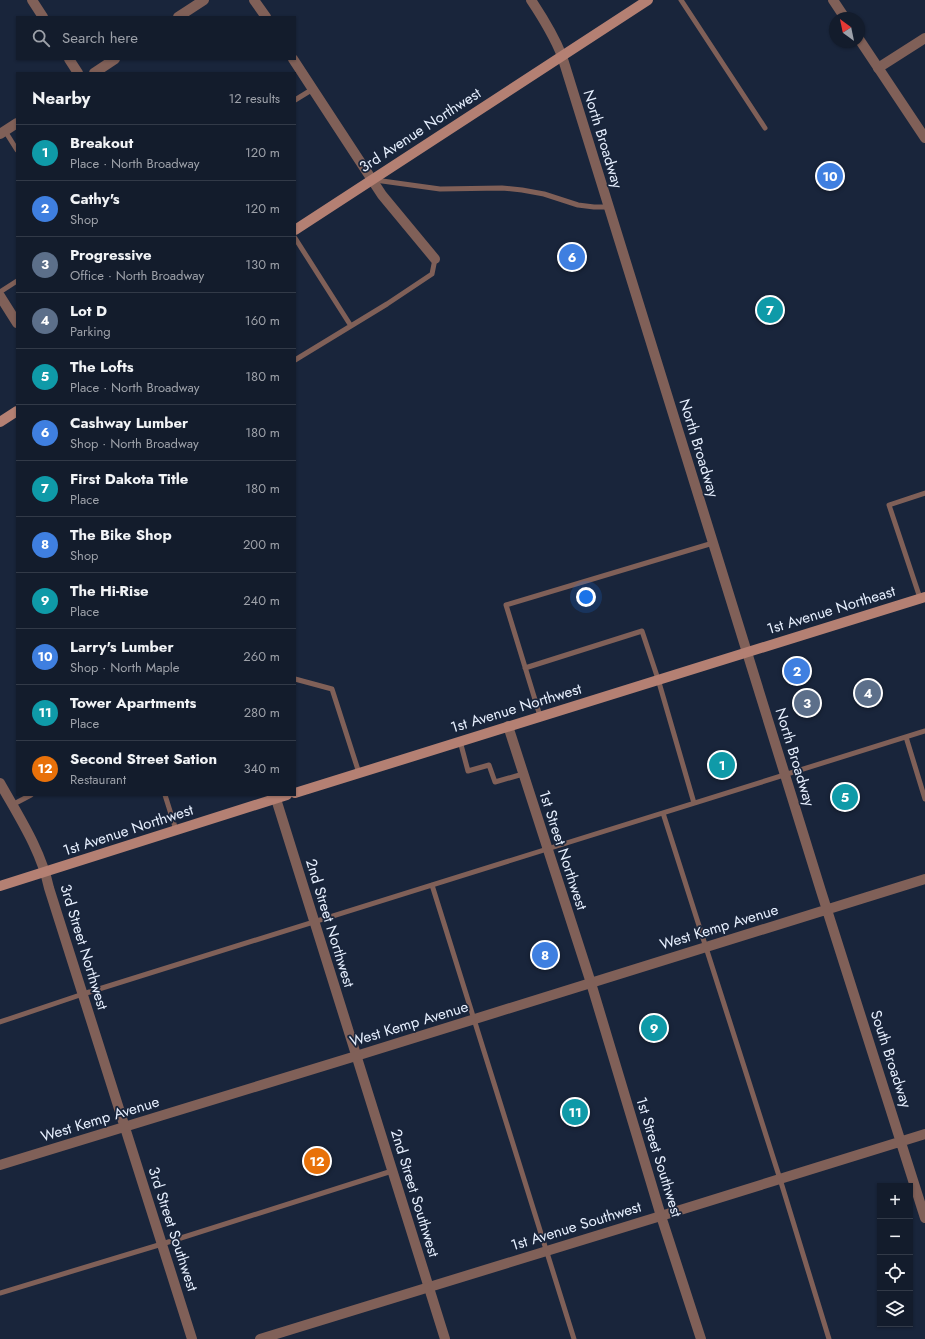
<!DOCTYPE html>
<meta charset="utf-8">
<style>
:root{--surface:#131c2c;--page:#1c2534;--text:#f1f3f6;--muted:#9da1a9;--line:#323a48;--accent:#f49e89}
body{margin:0;font-family:Jost,sans-serif;background:var(--page);color:var(--text)}
.controls{position:absolute;right:12px;bottom:12px;display:grid;overflow:hidden;border-radius:0px;box-shadow:0 1px 3px #0004}
.controls button{width:36px;height:36px;display:grid;place-items:center;padding:0;border:0;border-bottom:1px solid var(--line);background:var(--surface);color:var(--text);font:20px sans-serif}
.compass{position:absolute;left:829px;top:12px;width:36px;height:36px;border-radius:50%;background:var(--surface);box-shadow:0 1px 3px #0004;rotate:327deg}
.you{position:absolute;left:586px;top:597px;width:14px;height:14px;margin:-10px;border:3px solid #fff;border-radius:50%;background:#1a73e8;box-shadow:0 0 0 6px #1a73e833}
.badge{display:grid;place-items:center;width:26px;height:26px;border-radius:50%;background:var(--accent);color:#fff;font-size:13px;font-weight:700}
.pin{position:absolute;translate:-50% -50%;border:2px solid #fff;box-shadow:0 1px 4px #0006}
.list{margin:0;padding:0;list-style:none}
h2{display:flex;justify-content:space-between;align-items:center;height:52px;margin:0;padding:0 16px;font-size:17px}
h2 small{font-size:13px;font-weight:400;color:var(--muted)}
.list li{display:grid;grid-template-columns:26px 1fr auto;gap:12px;align-items:center;box-sizing:border-box;height:56px;padding:0 16px;border-top:1px solid var(--line)}
.list b{display:block;font-size:15px;white-space:nowrap}
.list p{margin:0;font-size:13px;white-space:nowrap;color:var(--muted)}
.list em{font-size:13px;font-style:normal;color:var(--muted)}
.icon{flex:none;width:22px;height:22px;fill:none;stroke:currentColor;stroke-width:2;stroke-linecap:round;stroke-linejoin:round}
.map{position:relative;flex:none;width:925px;height:1339px;overflow:hidden}
.search{position:absolute;background:var(--surface);box-shadow:0 1px 3px #0004;left:16px;top:16px;width:280px;height:44px;display:flex;align-items:center;gap:10px;box-sizing:border-box;padding:0 14px;border-radius:0px;color:var(--muted);font-size:15px}
.panel{position:absolute;background:var(--surface);box-shadow:0 1px 3px #0004;left:16px;top:72px;width:280px;height:724px;border-radius:0px}
.map>svg:first-child{display:block}
.lines{fill:none;stroke-linecap:round;stroke-linejoin:round}
.service{stroke:#806058;stroke-width:5}
.minor{stroke:#806058;stroke-width:10}
.tertiary{stroke:#806058;stroke-width:10}
.secondary{stroke:#b48073;stroke-width:10}
.labels{text-anchor:middle;dominant-baseline:central;stroke-width:3.5;stroke-linejoin:round;paint-order:stroke}
.street-label{font-size:15px;fill:#e6effe;stroke:#19253b}
</style>
<div class="map">
<svg width="925" height="1339" viewBox="0 0 925 1339">
<rect width="100%" height="100%" fill="#19253b"/>
<g class="lines">
<!-- service -->
<path class="service" d="M681 0 765 128
M295 100 313 89
M5 131 17 150
M375 180 440 189 502 188 522 190 544 194 578 205 594 207H608
M295 238 351 326
M0 292 17 281
M295 360 387 304 432 274 435 259
M920 598 889 505 925 493
M525 668 642 631 658 679 694 803
M295 679 332 689 359 773
M540 716 506 605 713 543
M906 737 925 799
M460 741 468 771 489 765 495 782 523 774
M165 795 176 830
M12 805 31 795
M663 813 780 1179 829 1339
M432 885 574 1339
M0 1022 83 994 925 731
M0 1293 162 1244 392 1171"/>
<!-- minor -->
<path class="minor" d="M32 0 43 17
M254 0 266 17
M178 17 204 0
M69 59 78 73
M293 59 382 195 435 259
M878 68 925 38
M94 73 115 59
M0 134 17 123
M508 726 591 983 661 1216 701 1339
M276 799 445 1339"/>
<!-- tertiary -->
<path class="tertiary" d="M531 0C543 18 554 36 562 56L821 891 925 1218
M833 0 845 18
M859 39 925 138
M0 296 17 323
M0 783C19 817 41 850 49 888L192 1339
M0 1165 356 1056 925 879
M260 1339 677 1211 925 1134"/>
<!-- secondary -->
<path class="secondary" d="M295 230 648 0
M0 422 17 411
M295 793 925 597
M0 886 287 795"/>
</g>
<g class="labels">
<!-- street labels -->
<g class="street-label">
<text transform="translate(420 130) rotate(-33)">3rd Avenue Northwest</text>
<text transform="translate(603 139) rotate(73)">North Broadway</text>
<text transform="translate(699 448) rotate(73)">North Broadway</text>
<text transform="translate(831 610) rotate(-17)">1st Avenue Northeast</text>
<text transform="translate(516 708) rotate(-17)">1st Avenue Northwest</text>
<text transform="translate(795 757) rotate(73)">North Broadway</text>
<text transform="translate(128 830) rotate(-18)">1st Avenue Northwest</text>
<text transform="translate(563 850) rotate(72)">1st Street Northwest</text>
<text transform="translate(330 923) rotate(73)">2nd Street Northwest</text>
<text transform="translate(719 927) rotate(-17)">West Kemp Avenue</text>
<text transform="translate(84 947) rotate(73)">3rd Street Northwest</text>
<text transform="translate(409 1024) rotate(-17)">West Kemp Avenue</text>
<text transform="translate(891 1059) rotate(72)">South Broadway</text>
<text transform="translate(100 1119) rotate(-17)">West Kemp Avenue</text>
<text transform="translate(659 1157) rotate(73)">1st Street Southwest</text>
<text transform="translate(415 1193) rotate(73)">2nd Street Southwest</text>
<text transform="translate(576 1226) rotate(-17)">1st Avenue Southwest</text>
<text transform="translate(173 1229) rotate(72)">3rd Street Southwest</text>
</g>
</g>
</svg>
<div class="controls">
<button>+</button>
<button>−</button>
<button><svg class="icon" aria-label="locate" viewBox="0 0 24 24"><circle cx="12" cy="12" r="6"/><path d="M12 2v4M12 18v4M2 12h4M18 12h4"/></svg></button>
<button><svg class="icon" aria-label="layers" viewBox="0 0 24 24"><path d="M12 4l9 5-9 5-9-5zM3 14l9 5 9-5"/></svg></button>
</div>
<svg class="compass" viewBox="-18 -18 36 36"><path d="M0-13l5 13h-10z" fill="#e53935"/><path d="M0 13l5-13h-10z" fill="#9da1a9"/></svg>
<div class="you"></div>
<div class="pin badge" style="left:722px;top:765px;background:#0f9aa8">1</div>
<div class="pin badge" style="left:797px;top:671px;background:#3f7fe0">2</div>
<div class="pin badge" style="left:807px;top:703px;background:#5c6f8a">3</div>
<div class="pin badge" style="left:868px;top:693px;background:#5c6f8a">4</div>
<div class="pin badge" style="left:845px;top:797px;background:#0f9aa8">5</div>
<div class="pin badge" style="left:572px;top:257px;background:#3f7fe0">6</div>
<div class="pin badge" style="left:770px;top:310px;background:#0f9aa8">7</div>
<div class="pin badge" style="left:545px;top:955px;background:#3f7fe0">8</div>
<div class="pin badge" style="left:654px;top:1028px;background:#0f9aa8">9</div>
<div class="pin badge" style="left:830px;top:176px;background:#3f7fe0">10</div>
<div class="pin badge" style="left:575px;top:1112px;background:#0f9aa8">11</div>
<div class="pin badge" style="left:317px;top:1161px;background:#e8710a">12</div>
<div class="search"><svg class="icon" aria-label="search" viewBox="0 0 24 24"><circle cx="10" cy="10" r="6"/><path d="M15 15l6 6"/></svg>Search here</div>
<section class="panel">
<h2>Nearby<small>12 results</small></h2>
<ul class="list">
<li><span class="badge" style="background:#0f9aa8">1</span><div><b>Breakout</b><p>Place · North Broadway</p></div><em>120 m</em></li>
<li><span class="badge" style="background:#3f7fe0">2</span><div><b>Cathy's</b><p>Shop</p></div><em>120 m</em></li>
<li><span class="badge" style="background:#5c6f8a">3</span><div><b>Progressive</b><p>Office · North Broadway</p></div><em>130 m</em></li>
<li><span class="badge" style="background:#5c6f8a">4</span><div><b>Lot D</b><p>Parking</p></div><em>160 m</em></li>
<li><span class="badge" style="background:#0f9aa8">5</span><div><b>The Lofts</b><p>Place · North Broadway</p></div><em>180 m</em></li>
<li><span class="badge" style="background:#3f7fe0">6</span><div><b>Cashway Lumber</b><p>Shop · North Broadway</p></div><em>180 m</em></li>
<li><span class="badge" style="background:#0f9aa8">7</span><div><b>First Dakota Title</b><p>Place</p></div><em>180 m</em></li>
<li><span class="badge" style="background:#3f7fe0">8</span><div><b>The Bike Shop</b><p>Shop</p></div><em>200 m</em></li>
<li><span class="badge" style="background:#0f9aa8">9</span><div><b>The Hi-Rise</b><p>Place</p></div><em>240 m</em></li>
<li><span class="badge" style="background:#3f7fe0">10</span><div><b>Larry's Lumber</b><p>Shop · North Maple</p></div><em>260 m</em></li>
<li><span class="badge" style="background:#0f9aa8">11</span><div><b>Tower Apartments</b><p>Place</p></div><em>280 m</em></li>
<li><span class="badge" style="background:#e8710a">12</span><div><b>Second Street Sation</b><p>Restaurant</p></div><em>340 m</em></li>
</ul>
</section>
</div>
